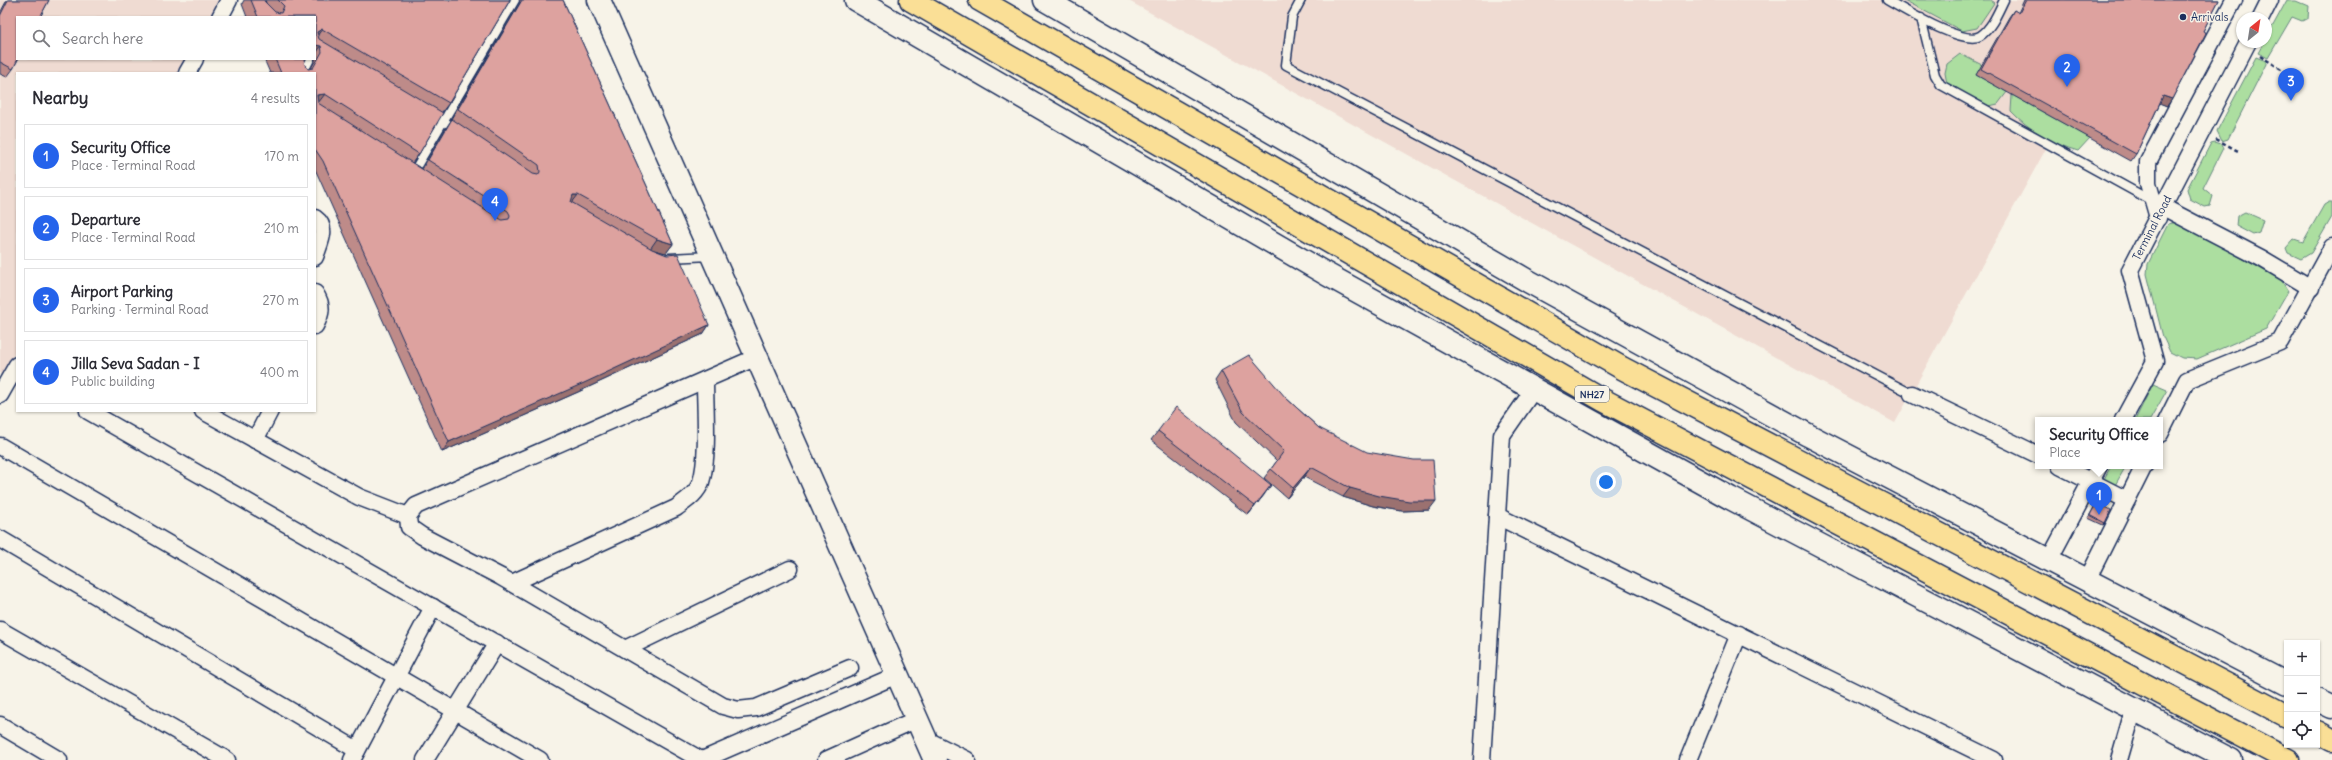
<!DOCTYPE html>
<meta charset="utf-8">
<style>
:root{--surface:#fff;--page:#f7f7f7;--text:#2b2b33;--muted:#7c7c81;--line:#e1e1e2;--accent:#2563eb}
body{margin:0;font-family:Delius,sans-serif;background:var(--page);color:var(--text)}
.controls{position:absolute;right:12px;bottom:12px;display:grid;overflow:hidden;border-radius:0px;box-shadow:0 1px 3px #0004}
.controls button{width:36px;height:36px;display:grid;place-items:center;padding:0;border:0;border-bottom:1px solid var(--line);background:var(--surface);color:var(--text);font:20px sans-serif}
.compass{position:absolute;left:2236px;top:12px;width:36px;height:36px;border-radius:50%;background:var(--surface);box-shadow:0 1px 3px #0004;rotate:30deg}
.you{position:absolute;left:1606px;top:482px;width:14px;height:14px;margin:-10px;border:3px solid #fff;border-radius:50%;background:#1a73e8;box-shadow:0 0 0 6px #1a73e833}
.badge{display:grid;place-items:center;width:26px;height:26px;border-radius:50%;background:var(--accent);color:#fff;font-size:13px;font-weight:700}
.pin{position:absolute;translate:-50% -33px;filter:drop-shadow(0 1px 2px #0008)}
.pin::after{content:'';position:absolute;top:21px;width:14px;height:12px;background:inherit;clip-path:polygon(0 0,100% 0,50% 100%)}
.popup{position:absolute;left:2035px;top:417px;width:128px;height:52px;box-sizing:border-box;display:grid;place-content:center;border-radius:0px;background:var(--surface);filter:drop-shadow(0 1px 3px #0005);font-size:13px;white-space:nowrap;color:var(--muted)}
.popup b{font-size:15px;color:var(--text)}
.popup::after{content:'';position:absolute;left:50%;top:100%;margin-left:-8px;border:8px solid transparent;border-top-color:var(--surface)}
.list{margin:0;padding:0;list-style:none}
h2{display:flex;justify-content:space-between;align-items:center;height:52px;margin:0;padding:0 16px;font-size:17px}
h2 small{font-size:13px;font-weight:400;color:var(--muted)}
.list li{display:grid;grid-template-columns:26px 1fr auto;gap:12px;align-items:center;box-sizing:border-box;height:64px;margin:0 8px 8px;padding:0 8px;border:1px solid var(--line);border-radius:0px}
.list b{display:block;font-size:15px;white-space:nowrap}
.list p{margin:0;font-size:13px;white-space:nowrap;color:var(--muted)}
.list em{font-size:13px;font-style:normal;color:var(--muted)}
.icon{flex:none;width:22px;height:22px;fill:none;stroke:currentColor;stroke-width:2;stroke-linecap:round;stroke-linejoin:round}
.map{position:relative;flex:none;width:2332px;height:760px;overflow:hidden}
.search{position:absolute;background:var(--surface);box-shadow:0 1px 3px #0004;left:16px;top:16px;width:300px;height:44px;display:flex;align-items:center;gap:10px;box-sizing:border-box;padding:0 14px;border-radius:0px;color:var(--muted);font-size:15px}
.panel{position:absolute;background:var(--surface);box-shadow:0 1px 3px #0004;left:16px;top:72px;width:300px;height:340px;border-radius:0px}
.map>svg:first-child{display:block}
.built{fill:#efdbd2}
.green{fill:#acdea0;stroke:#64867f}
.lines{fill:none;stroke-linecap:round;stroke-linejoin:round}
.lane-casing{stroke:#1b2f5e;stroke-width:11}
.street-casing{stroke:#1b2f5e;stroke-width:19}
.secondary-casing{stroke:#1b2f5e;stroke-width:25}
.highway-casing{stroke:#1b2f5e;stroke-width:25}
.path{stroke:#1b2f5e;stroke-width:2.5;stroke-dasharray:4 3;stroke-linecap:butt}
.lane{stroke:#f7f3e8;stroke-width:8}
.street{stroke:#f7f3e8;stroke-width:16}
.secondary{stroke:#f7f3e8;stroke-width:22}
.highway{stroke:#fadf96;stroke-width:22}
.wall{fill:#be8b89;stroke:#1b2f5e}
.shaded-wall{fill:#9b716f;stroke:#1b2f5e}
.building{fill:#dda29f;stroke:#1b2f5e}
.poi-dot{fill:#1b2f5e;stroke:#f7f3e8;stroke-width:1.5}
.labels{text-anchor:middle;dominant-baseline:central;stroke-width:3;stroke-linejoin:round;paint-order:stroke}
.shield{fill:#f7f3e8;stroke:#5d6a87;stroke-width:1}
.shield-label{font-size:10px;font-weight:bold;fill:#1b2f5e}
.poi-label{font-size:11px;fill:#1b2f5e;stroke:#f7f3e8;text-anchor:start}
.street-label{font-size:11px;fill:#1b2f5e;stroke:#f7f3e8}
</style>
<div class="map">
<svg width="2332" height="760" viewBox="0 0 2332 760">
<rect width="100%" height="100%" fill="#f7f3e8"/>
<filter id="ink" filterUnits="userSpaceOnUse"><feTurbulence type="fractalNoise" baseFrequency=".025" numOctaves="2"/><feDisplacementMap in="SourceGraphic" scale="8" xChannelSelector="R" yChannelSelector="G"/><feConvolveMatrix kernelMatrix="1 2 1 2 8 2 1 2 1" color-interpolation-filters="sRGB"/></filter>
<g filter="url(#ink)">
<!-- built -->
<path class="built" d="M0 0H219L209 17H17V59H185L177 73H17V349L0 379Z
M1127 0H2128L1895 423Z"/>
<!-- green -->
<path class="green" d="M1904 0H1990L1994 3 1977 28 1962 31Z
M2287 0H2295L2309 6 2308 18 2302 21 2292 17 2268 58 2258 53Z
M1960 54 1982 65 1976 75 2007 92 1998 104 1989 106 1947 84 1945 73 1947 64Z
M2256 57 2266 61V64L2228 139 2222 141 2217 131Z
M2012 95 2090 138 2078 151C2053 144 2029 130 2011 111Z
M2215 142 2221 144 2223 148 2203 188 2213 196 2210 206 2205 207 2190 199 2187 189 2211 143Z
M2329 202H2332V217L2311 253 2301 259 2288 253 2286 248 2294 239 2303 242 2324 205Z
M2245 212 2263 220 2259 233 2253 235 2236 226 2237 216Z
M2177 222 2281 280 2288 291 2266 329 2197 359 2182 358 2170 352 2163 337 2147 274 2148 264 2168 224Z
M2153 384 2167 390 2150 420H2135Z
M2111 466H2126L2114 487 2103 481Z"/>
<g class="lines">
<defs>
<path id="lane" d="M1301 0 1292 17 1286 65 1912 394
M1887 0C1905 10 1963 46 1980 36 1992 28 1998 12 2004 0
M1921 18 1935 75 1941 85 2152 201
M303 73 310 59
M432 113 457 130
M414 171 515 0
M669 258 711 256"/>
<g id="street">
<path d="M220 17 229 0"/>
<path d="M2261 18 2270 0"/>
<path d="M187 73 195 59"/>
<path d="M2163 207 2261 258 2311 288"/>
<path d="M315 218C329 228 319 244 315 257"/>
<path d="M2158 218 2148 183V162L2234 0"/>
<path d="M315 293C323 305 322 313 315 326"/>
<path d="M757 357 416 506 408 516 409 527 422 536 501 577 723 706 738 710 756 708 850 668"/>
<path d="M1912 394 2038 455"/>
<path d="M0 395 17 365"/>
<path d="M88 411 701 760"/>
<path d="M203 411 359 497 408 516"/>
<path id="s1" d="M2123 420 2155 361 2130 270 2248 42"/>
<path d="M2160 434 2187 380 2280 342 2332 247"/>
<path d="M255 440 270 411"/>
<path d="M0 446 540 760"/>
<path d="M2060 466 2127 500"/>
<path d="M1497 516 1994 760"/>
<path d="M0 539 357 750"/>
<path d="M2049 560 2099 466"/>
<path d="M2087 580 2144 466"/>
<path d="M512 583 676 508C685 501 697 494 701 482 709 456 705 408 705 380"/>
<path d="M0 630 227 760"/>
<path d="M625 649 790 569"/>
<path d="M0 725 59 760"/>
<path d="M927 740 967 760"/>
<path d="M352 760 433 607"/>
<path d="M425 760 497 643"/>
<path d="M702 760 897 675"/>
<path d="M826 760 917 719"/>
<path d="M1482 760 1502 435 1534 389"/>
<path d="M1688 760 1739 634"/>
<path d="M2119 760 2134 708"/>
</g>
<path id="secondary" d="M599 0 935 760
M856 0 1328 275 1730 498 2231 760
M1045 0 1528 281 1808 435 2287 684
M2317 700 2332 707"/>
<path id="highway" d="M911 0 1603 400 2288 760
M980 0 1622 368 2287 716
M2317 732 2332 740"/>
</defs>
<!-- lane casing -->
<use href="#lane" class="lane-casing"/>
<!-- street casing -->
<use href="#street" class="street-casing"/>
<!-- secondary casing -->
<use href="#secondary" class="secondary-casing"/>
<!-- highway casing -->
<use href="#highway" class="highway-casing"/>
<!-- path -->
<path class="path" d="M2260 56 2283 70
M2216 139 2238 151"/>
<!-- lane -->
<use href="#lane" class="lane"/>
<!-- street -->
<use href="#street" class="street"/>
<!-- secondary -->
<use href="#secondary" class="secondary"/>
<!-- highway -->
<use href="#highway" class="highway"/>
</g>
<!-- wall -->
<path class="wall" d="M7 0H49L13 69 7 77 0 74V13Z
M244 0H264L266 3 265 0H510L449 103 442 112 419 154 412 163 422 169 446 128 452 119H451L520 3 519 0H563L673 244 666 253 653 250 709 325 703 334 578 392 442 452 315 169V73H270L264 59H306L304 63 308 69 311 68 315 61V17H247L242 4Z
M2024 0H2219L2203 31 2172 99 2167 106 2160 103 2136 154 2131 161 1976 75 2009 17 2014 10 2018 13Z
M1221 371 1286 398 1319 428 1429 510 1402 511 1373 506 1343 497 1304 477 1287 498 1264 478 1277 461 1236 422 1215 380Z
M1158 431 1264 495 1248 515 1151 440Z
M2097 502 2105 523 2103 525 2088 518Z"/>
<!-- shaded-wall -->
<path class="shaded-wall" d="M322 29 315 39 317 32Z
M315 45 321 46 315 55Z
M325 94 318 103 317 95Z
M2163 96 2172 99 2167 106 2159 103Z
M573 195H578L571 204H566Z
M657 239 673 244 666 253 650 249Z
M709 325 703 334 578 392 442 452 449 442Z
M1311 467 1304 477 1287 498 1293 488Z
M1271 485 1264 495 1248 515 1255 506Z
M1350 488 1436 501 1429 510 1402 511 1373 506 1343 497Z"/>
<!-- building -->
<path class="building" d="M8 0H49L40 17H17V59H18L13 69 0 62V16Z
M251 0H264L265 2 275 12 281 13 284 6 278 0H510L449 103 322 29 317 32 319 39 443 113 419 154 325 94 317 95 318 103 502 220 509 219 510 215 508 211 428 160 452 119 533 174 538 175 540 172 539 165 458 109 522 0H563L673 244 657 239 578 195H573L571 202 652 249 667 255 678 254 709 325 584 383 449 442 323 161 315 149V73H281L275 59H306L304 63 308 69 313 68 322 52 321 46 315 45V17H258Z
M2026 0H2219L2203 31 2206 33 2172 99 2163 96 2136 154 1981 69 2014 10 2019 13Z
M1249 355 1286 398 1319 428 1367 452 1414 460H1433L1436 501H1409L1379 496 1350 488 1311 467 1293 488 1271 469 1284 451 1243 412 1221 371Z
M1176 407 1271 485 1255 506 1158 431Z
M2097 502 2111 510 2105 523 2090 515Z"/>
</g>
<!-- markers -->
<circle class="poi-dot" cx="2183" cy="17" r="4"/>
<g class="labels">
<!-- shield labels -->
<rect class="shield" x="1575" y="386" width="34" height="16" rx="3"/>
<g class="shield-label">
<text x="1592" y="394">NH27</text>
</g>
<!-- poi labels -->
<g class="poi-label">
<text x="2191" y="17">Arrivals</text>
</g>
<!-- street labels -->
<g class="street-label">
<text stroke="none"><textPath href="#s1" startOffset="209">Terminal Road</textPath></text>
</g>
</g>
</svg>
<div class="controls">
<button>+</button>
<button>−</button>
<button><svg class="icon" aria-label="locate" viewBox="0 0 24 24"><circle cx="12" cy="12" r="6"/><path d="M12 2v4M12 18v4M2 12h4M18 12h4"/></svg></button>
</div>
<svg class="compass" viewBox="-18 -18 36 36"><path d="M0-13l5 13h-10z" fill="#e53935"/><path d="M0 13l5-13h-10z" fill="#7c7c81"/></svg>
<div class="you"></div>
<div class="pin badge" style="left:2099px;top:515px">1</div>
<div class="popup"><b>Security Office</b>Place</div>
<div class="pin badge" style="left:2067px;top:87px">2</div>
<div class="pin badge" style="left:2291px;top:101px">3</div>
<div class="pin badge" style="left:495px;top:221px">4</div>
<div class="search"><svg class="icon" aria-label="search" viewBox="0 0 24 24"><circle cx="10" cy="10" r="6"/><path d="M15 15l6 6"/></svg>Search here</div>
<section class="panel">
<h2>Nearby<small>4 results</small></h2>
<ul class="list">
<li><span class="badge">1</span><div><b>Security Office</b><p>Place · Terminal Road</p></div><em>170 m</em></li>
<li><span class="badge">2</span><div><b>Departure</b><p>Place · Terminal Road</p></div><em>210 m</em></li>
<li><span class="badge">3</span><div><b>Airport Parking</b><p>Parking · Terminal Road</p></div><em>270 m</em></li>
<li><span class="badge">4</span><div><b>Jilla Seva Sadan - I</b><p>Public building</p></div><em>400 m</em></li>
</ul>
</section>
</div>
